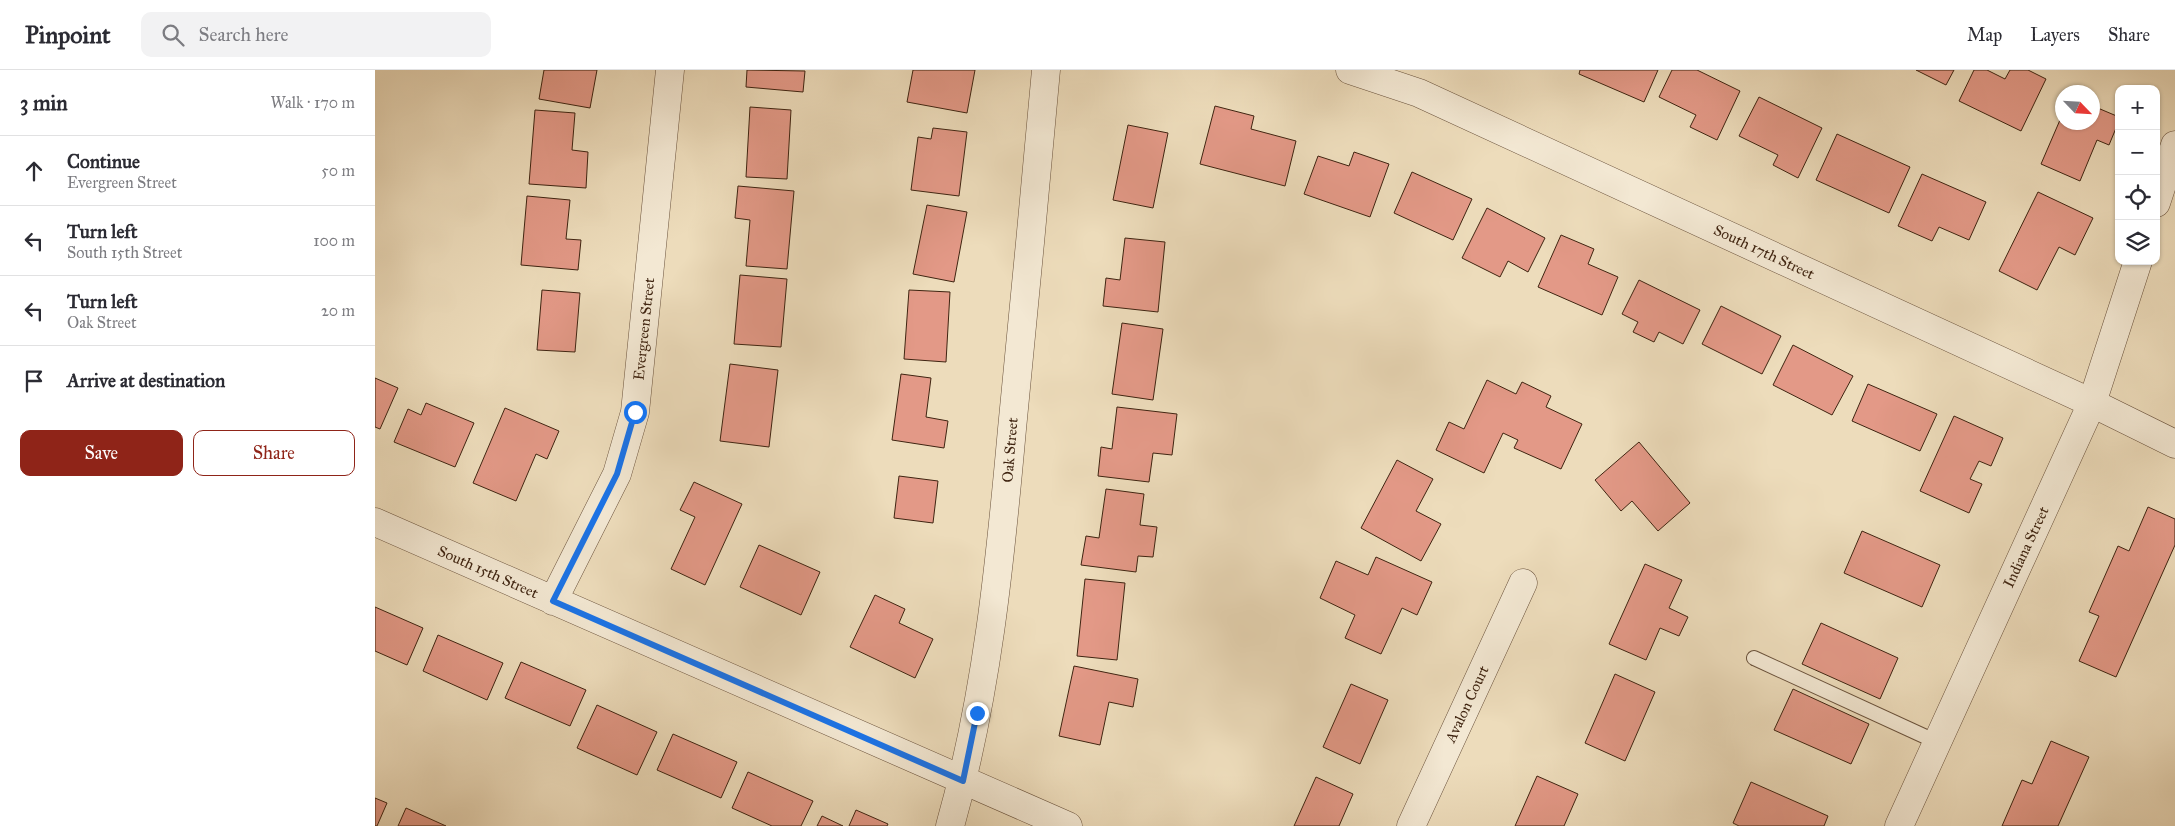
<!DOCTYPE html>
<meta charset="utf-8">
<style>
:root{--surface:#fff;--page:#f2f2f3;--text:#2b2b33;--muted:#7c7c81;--line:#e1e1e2;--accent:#8f2418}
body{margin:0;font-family:"IM FELL Great Primer",serif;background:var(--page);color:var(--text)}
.controls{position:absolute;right:15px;top:15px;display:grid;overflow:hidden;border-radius:10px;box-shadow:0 1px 4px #0004}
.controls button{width:45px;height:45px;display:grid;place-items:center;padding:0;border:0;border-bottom:1px solid var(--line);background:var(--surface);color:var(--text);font:25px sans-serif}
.compass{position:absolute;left:1680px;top:15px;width:45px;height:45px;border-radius:50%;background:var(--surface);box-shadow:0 1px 4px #0004;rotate:115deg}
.stop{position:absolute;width:15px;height:15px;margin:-11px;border:4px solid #1a73e8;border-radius:50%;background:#fff}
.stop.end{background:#1a73e8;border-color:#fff;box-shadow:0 1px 5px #0008}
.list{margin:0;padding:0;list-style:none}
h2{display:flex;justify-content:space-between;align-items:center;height:65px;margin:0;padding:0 20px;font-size:21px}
h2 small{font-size:16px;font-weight:400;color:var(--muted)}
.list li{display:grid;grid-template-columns:32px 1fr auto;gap:15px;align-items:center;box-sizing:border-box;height:70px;padding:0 20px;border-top:1px solid var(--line)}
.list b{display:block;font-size:19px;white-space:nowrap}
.list p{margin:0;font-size:16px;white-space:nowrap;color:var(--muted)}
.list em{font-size:16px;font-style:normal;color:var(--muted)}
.actions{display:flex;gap:10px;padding:15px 20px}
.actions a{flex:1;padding:11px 0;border:1px solid var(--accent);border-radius:10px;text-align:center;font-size:18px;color:var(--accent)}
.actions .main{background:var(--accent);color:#fff}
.icon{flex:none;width:28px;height:28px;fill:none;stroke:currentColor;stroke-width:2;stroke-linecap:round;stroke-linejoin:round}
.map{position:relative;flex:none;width:1800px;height:756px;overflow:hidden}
header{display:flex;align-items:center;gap:30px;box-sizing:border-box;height:70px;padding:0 25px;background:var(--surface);border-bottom:1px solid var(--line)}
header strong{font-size:24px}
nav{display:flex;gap:28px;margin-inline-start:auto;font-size:18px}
.search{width:350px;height:45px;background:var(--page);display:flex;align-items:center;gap:12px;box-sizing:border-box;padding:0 18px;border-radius:10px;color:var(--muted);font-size:19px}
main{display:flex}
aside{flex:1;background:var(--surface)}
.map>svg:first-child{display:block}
.building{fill:#e39987;stroke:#3f2411}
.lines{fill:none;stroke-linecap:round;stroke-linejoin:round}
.service-casing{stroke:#6a523c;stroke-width:16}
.minor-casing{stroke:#6a523c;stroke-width:29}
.service{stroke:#f3e8d3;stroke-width:14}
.minor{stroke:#f3e8d3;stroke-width:28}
.route{stroke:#1a73e8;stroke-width:6}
.labels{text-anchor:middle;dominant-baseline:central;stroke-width:4.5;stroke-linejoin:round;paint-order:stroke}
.street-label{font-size:15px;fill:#3f2411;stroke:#f3e8d3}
</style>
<header>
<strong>Pinpoint</strong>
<div class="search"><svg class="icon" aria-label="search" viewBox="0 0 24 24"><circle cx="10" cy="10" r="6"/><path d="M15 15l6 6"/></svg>Search here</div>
<nav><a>Map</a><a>Layers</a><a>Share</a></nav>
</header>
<main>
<aside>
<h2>3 min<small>Walk · 170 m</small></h2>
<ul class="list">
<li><svg class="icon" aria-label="ahead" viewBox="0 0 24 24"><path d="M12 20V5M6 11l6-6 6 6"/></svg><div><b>Continue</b><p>Evergreen Street</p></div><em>50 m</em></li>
<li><svg class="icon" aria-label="left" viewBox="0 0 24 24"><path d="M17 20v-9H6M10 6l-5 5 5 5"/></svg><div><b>Turn left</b><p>South 15th Street</p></div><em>100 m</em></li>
<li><svg class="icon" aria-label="left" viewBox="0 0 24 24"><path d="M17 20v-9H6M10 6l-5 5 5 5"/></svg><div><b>Turn left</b><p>Oak Street</p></div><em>20 m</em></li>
<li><svg class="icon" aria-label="arrive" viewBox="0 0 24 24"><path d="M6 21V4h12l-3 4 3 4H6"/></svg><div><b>Arrive at destination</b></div></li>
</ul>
<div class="actions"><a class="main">Save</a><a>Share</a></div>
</aside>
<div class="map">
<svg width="1800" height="756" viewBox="0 0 1800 756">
<rect width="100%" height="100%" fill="#eddcbb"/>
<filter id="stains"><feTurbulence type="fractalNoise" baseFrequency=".004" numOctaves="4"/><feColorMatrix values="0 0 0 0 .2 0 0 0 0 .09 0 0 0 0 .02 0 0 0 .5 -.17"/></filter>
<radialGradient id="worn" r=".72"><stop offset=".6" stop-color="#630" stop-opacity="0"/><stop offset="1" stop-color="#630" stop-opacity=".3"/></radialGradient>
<!-- building -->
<path class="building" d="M169 0H222L215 38 164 29Z
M372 0 430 1 428 22 371 17Z
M538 0H600L592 43 532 32Z
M1205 0H1283L1269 32 1204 4Z
M1297 0H1322L1365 21 1342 70 1315 57 1321 45 1284 27Z
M1541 0H1579L1571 15Z
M1599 0H1612L1630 9 1635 0H1653L1671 9 1646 61 1584 31Z
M1384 27 1447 58 1423 108 1398 95 1403 85 1364 66Z
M840 36 879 46 876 59 921 71 910 116 825 94Z
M1718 36 1744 47V51L1734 75 1722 70 1705 111 1666 94 1688 43V52H1718Z
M375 37 416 40 412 109 371 107Z
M160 40 200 43 197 80 213 82 211 118 154 114Z
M753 55 793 63 778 138 738 130Z
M558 58 592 62 584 126 536 120 543 67 556 69Z
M1462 64 1535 97 1514 143 1441 110Z
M979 82 1014 94 995 147 929 124 943 86 974 96Z
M1037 102 1097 129 1078 170 1019 143Z
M1547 104 1611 132 1594 170 1564 157 1557 171 1523 156Z
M363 116 419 121 412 199 371 196 375 150 360 148Z
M1663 122 1718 148 1700 185 1684 177 1662 220 1624 201Z
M152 126 195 130 191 169 206 170 203 200 146 195Z
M552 135 592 142 579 212 538 204Z
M1112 138 1170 168 1153 202 1133 191 1125 207 1087 188Z
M1186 165 1219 179 1213 194 1243 207 1227 245 1163 217Z
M750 168 790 172 783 242 728 236 731 208 745 210Z
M365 205 412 209 406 277 359 274Z
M1264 210 1325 240 1308 274 1284 262 1279 272 1258 262 1263 252 1247 244Z
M167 220 205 223 200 282 162 280Z
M534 220 575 222 571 292 529 289Z
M1346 236 1406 266 1387 304 1327 274Z
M747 253 788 259 778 330 737 324Z
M1418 275 1478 306 1457 345 1398 315Z
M355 294 403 300 394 377 345 371Z
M526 304 556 308 551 347 573 351 569 378 517 370Z
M0 308 23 318 5 359 0 357Z
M1112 310 1141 324 1147 312 1176 326 1171 337 1207 354 1186 399 1139 378 1143 370 1128 363 1109 403 1061 380 1074 352 1089 359Z
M1493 314 1562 344 1545 381 1477 351Z
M51 333 99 353 80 397 19 372 33 339 46 345Z
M742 337 802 344 797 385 778 383 774 412 723 406 726 377 737 379Z
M130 338 184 361 172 389 161 384 141 431 98 413Z
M1579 346 1628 368 1616 396 1604 391 1595 409 1607 414 1594 443 1545 421Z
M1264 372 1315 433 1283 461 1257 431 1246 441 1220 410Z
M1022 390 1058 409 1041 441 1066 454 1046 491 986 458Z
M524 406 563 411 558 453 519 448Z
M319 412 367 434 330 515 296 499 320 447 305 440Z
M731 419 769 424 765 455 782 457 778 487 763 486 761 502 706 495 711 466 724 468Z
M1773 437 1800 449V475L1741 607 1704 591 1724 546 1714 542 1743 476 1754 481Z
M1487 461 1565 495 1547 537 1469 503Z
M384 475 445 502 426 545 365 517Z
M1001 487 1057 512 1042 545 1027 538 1006 584 970 568 980 545 945 528 961 491 993 505Z
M1270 494 1307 510 1294 538 1313 547 1304 566 1285 558 1271 590 1234 574Z
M710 509 750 513 742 590 702 586Z
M500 525 530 539 524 553 558 569 540 608 475 577Z
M0 537 48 558 32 595 0 581Z
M1446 553 1523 588 1505 629 1427 594Z
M63 565 128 593 112 630 48 601Z
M146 592 211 620 195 656 130 628Z
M699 596 763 609 758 637 734 632 725 675 684 666Z
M1240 604 1280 622 1250 691 1210 673Z
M976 614 1013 630 985 694 948 677Z
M1418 619 1494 654 1476 694 1399 660Z
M222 635 282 662 262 705 202 678Z
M298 664 362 692 346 728 282 700Z
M1676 671 1714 687 1683 756H1627L1647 710 1657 714Z
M373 702 438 731 426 756H397L357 738Z
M1162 706 1203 724 1189 756H1140Z
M941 707 978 724 964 756H919Z
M1376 712 1453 746 1449 756H1364L1358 753Z
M0 728 12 733 2 756H0Z
M31 738 71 756H23Z
M481 740 513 754 512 756H474Z
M447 746 468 756H442Z"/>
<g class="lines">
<defs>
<path id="service" d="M1379 588 1562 672"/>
<path id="minor" d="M975 0 1044 23 1717 333 1800 374
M1781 133 1800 75
M0 452 693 756
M178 531 242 404 260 342 295 0
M575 756C612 626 625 493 637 359 649 239 660 120 671 0
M1036 756 1148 513
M1524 756 1717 333 1763 191"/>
</defs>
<!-- service casing -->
<use href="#service" class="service-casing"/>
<!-- minor casing -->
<use href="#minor" class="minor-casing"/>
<!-- service -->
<use href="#service" class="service"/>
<!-- minor -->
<use href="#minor" class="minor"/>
</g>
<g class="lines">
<!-- route -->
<path class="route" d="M260 342 242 404 178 531 588 711 602 643"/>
</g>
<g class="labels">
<!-- street labels -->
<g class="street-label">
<text transform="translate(1389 182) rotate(25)">South 17th Street</text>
<text transform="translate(269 259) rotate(-84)">Evergreen Street</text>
<text transform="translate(635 380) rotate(-85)">Oak Street</text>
<text transform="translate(1651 477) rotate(-65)">Indiana Street</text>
<text transform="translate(113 502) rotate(24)">South 15th Street</text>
<text transform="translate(1092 634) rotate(-65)">Avalon Court</text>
</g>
</g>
<rect width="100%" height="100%" filter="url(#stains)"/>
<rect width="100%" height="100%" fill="url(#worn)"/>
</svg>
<div class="controls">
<button>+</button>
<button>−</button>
<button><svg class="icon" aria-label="locate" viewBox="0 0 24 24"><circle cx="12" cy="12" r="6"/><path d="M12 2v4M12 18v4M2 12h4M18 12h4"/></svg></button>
<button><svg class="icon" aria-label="layers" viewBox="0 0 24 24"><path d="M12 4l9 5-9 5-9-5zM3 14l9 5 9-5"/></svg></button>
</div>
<svg class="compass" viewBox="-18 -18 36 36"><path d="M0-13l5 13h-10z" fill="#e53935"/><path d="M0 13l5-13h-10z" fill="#7c7c81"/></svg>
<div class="stop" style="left:260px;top:342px"></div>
<div class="stop end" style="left:602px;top:643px"></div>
</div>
</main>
